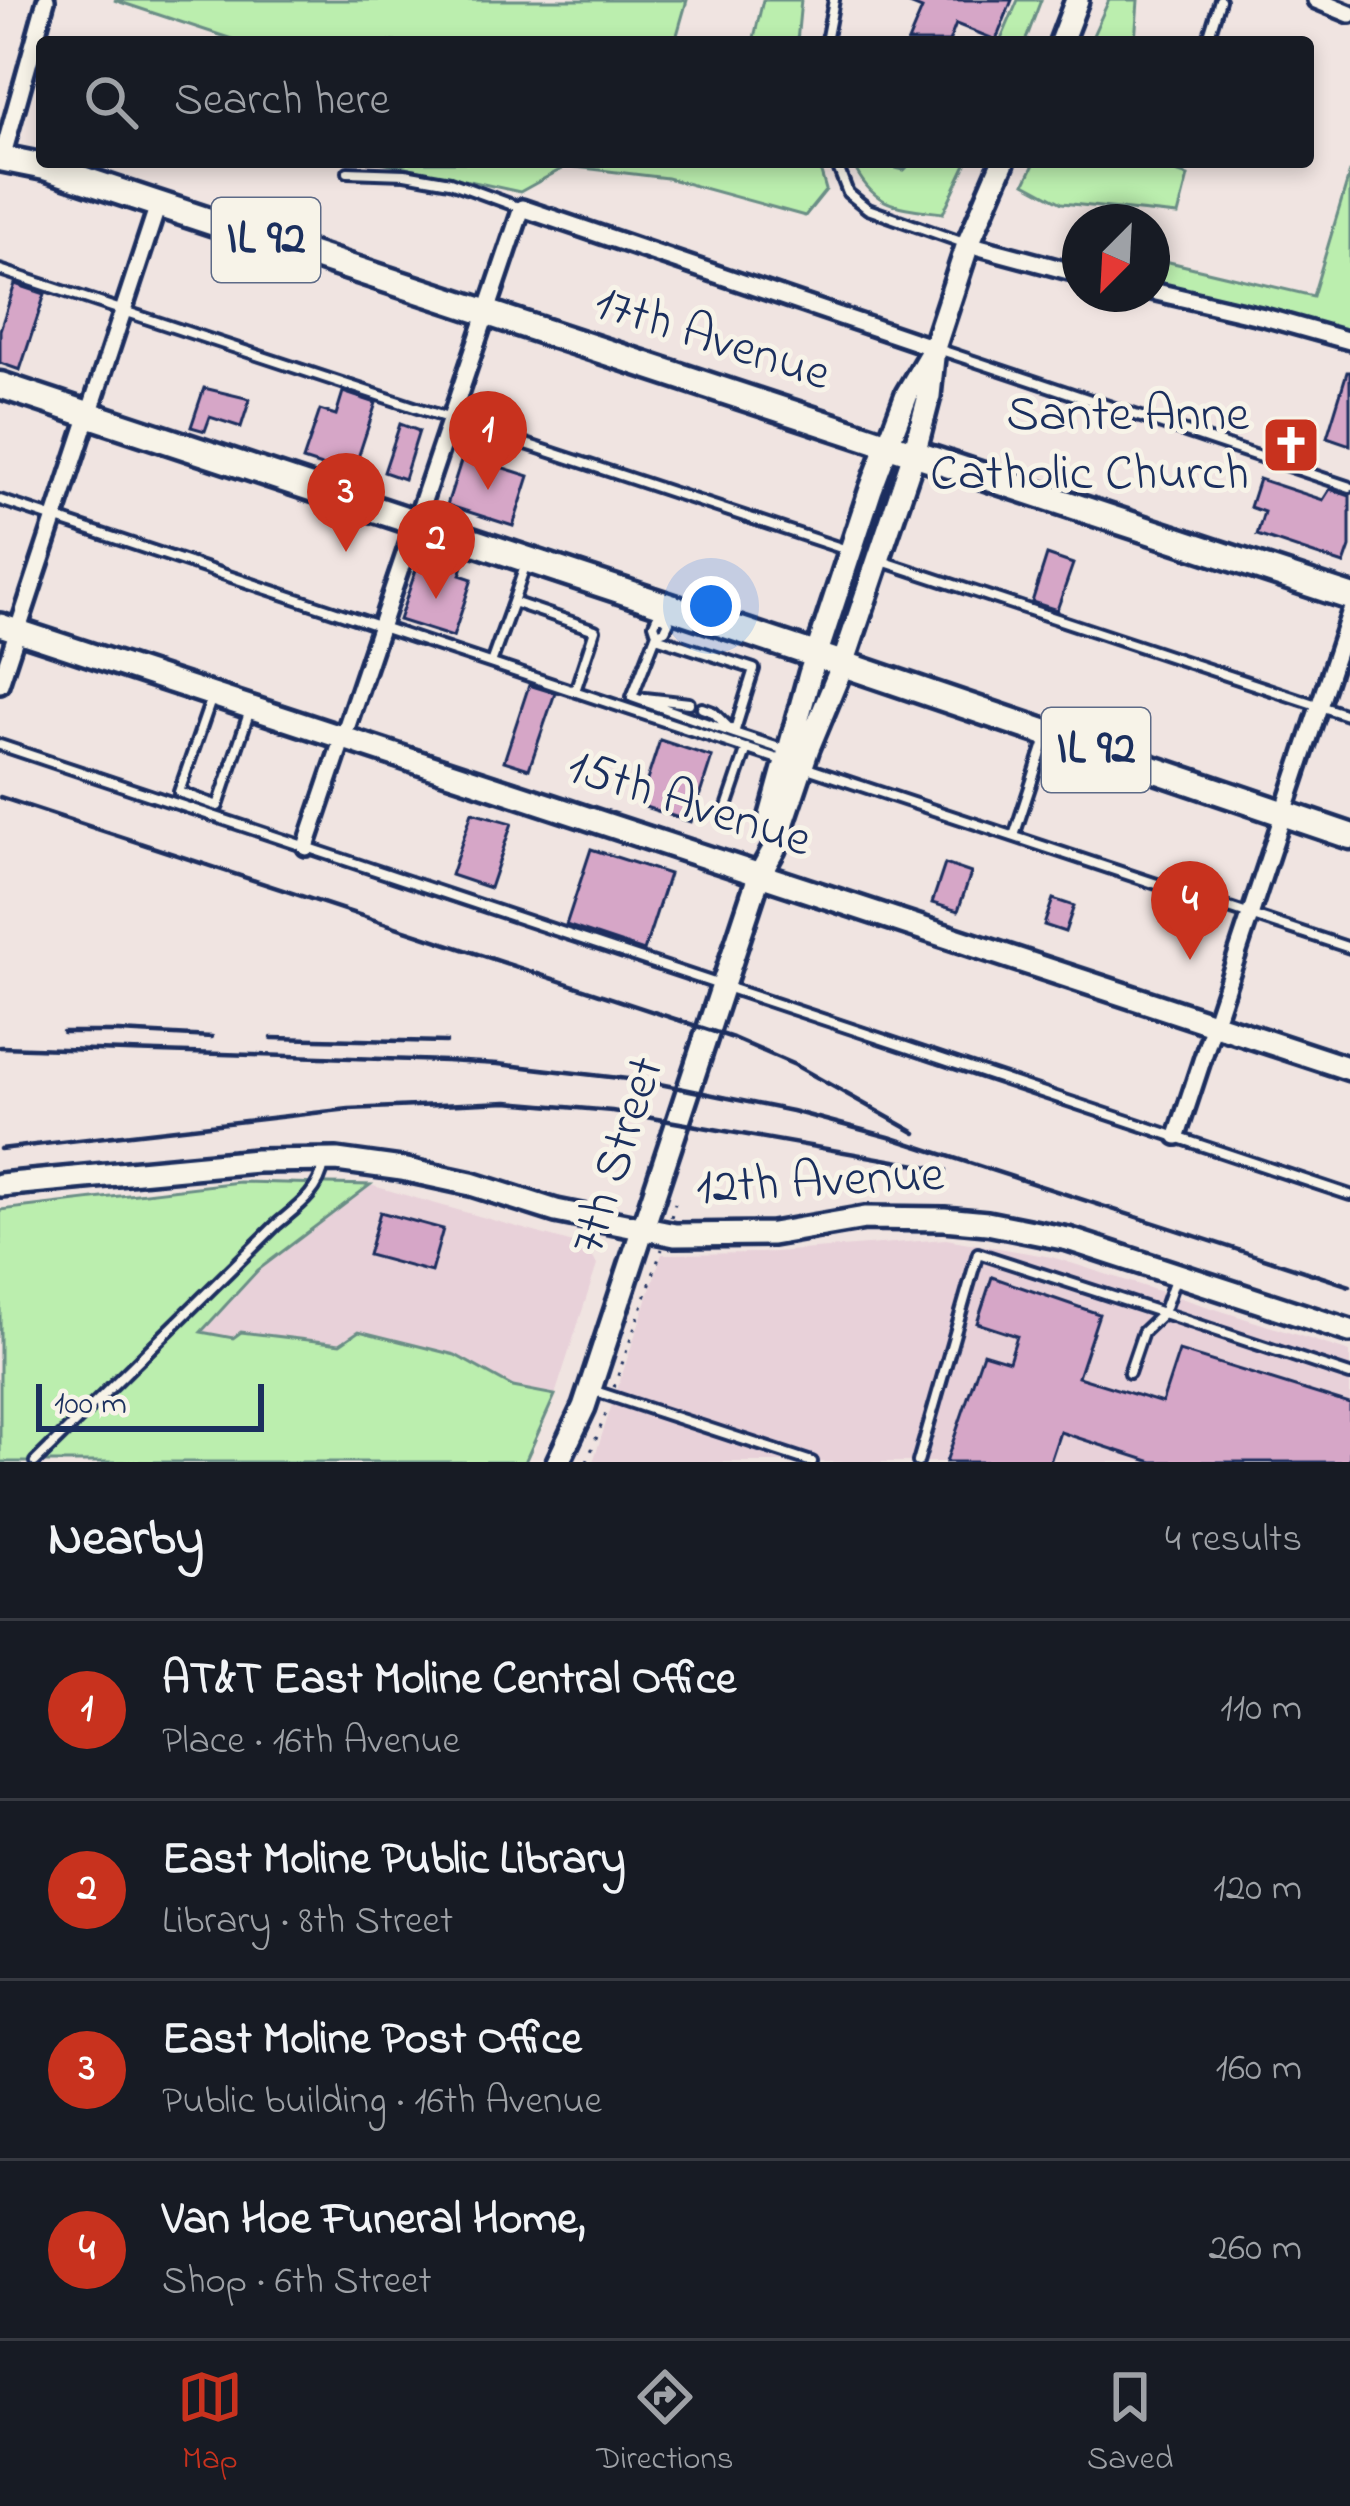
<!DOCTYPE html>
<meta charset="utf-8">
<style>
:root{--surface:#171b24;--page:#20242c;--text:#f1f3f6;--muted:#9ea1a6;--line:#363941;--accent:#c8321e}
body{margin:0;font-family:"Indie Flower",sans-serif;background:var(--page);color:var(--text)}
.compass{position:absolute;left:1062px;top:204px;width:108px;height:108px;border-radius:50%;background:var(--surface);box-shadow:0 6px 18px #0003;rotate:204deg}
.scale{position:absolute;left:36px;bottom:30px;width:228px;box-sizing:border-box;padding-left:12px;border:6px solid #1b2f5e;border-top:0;font-size:33px;line-height:42px;white-space:nowrap;color:#1b2f5e;-webkit-text-stroke:9px #f7f3e8;paint-order:stroke}
.you{position:absolute;left:711px;top:606px;width:42px;height:42px;margin:-30px;border:9px solid #fff;border-radius:50%;background:#1a73e8;box-shadow:0 0 0 18px #1a73e833}
.badge{display:grid;place-items:center;width:78px;height:78px;border-radius:50%;background:var(--accent);color:#fff;font-size:39px;font-weight:700}
.pin{position:absolute;translate:-50% -99px;filter:drop-shadow(0 3px 6px #0008)}
.pin::after{content:'';position:absolute;top:63px;width:42px;height:36px;background:inherit;clip-path:polygon(0 0,100% 0,50% 100%)}
.list{margin:0;padding:0;list-style:none}
h2{display:flex;justify-content:space-between;align-items:center;height:156px;margin:0;padding:0 48px;font-size:51px}
h2 small{font-size:39px;font-weight:400;color:var(--muted)}
.list li{display:grid;grid-template-columns:78px 1fr auto;gap:36px;align-items:center;box-sizing:border-box;height:180px;padding:0 48px;border-top:3px solid var(--line)}
.list b{display:block;font-size:45px;white-space:nowrap}
.list p{margin:0;font-size:39px;white-space:nowrap;color:var(--muted)}
.list em{font-size:39px;font-style:normal;color:var(--muted)}
.icon{flex:none;width:66px;height:66px;fill:none;stroke:currentColor;stroke-width:2;stroke-linecap:round;stroke-linejoin:round}
.map{position:relative;flex:none;width:1350px;height:1462px;overflow:hidden}
.search{position:absolute;background:var(--surface);box-shadow:0 6px 18px #0003;left:36px;right:36px;top:36px;height:132px;display:flex;align-items:center;gap:30px;box-sizing:border-box;padding:0 42px;border-radius:12px;color:var(--muted);font-size:45px}
.sheet{height:876px;background:var(--surface)}
nav{display:flex;justify-content:space-around;align-items:center;box-sizing:border-box;height:168px;border-top:3px solid var(--line);background:var(--surface);font-size:33px;color:var(--muted)}
nav a{display:grid;justify-items:center;gap:6px}
nav .on{color:var(--accent)}
.map>svg:first-child{display:block}
.built{fill:#e8d1d9}
.green{fill:#bbeeae;stroke:#6b8e86;stroke-width:3}
.building{fill:#d6a6c7;stroke:#1b2f5e;stroke-width:3}
.lines{fill:none;stroke-linecap:round;stroke-linejoin:round}
.lane-casing{stroke:#1b2f5e;stroke-width:16}
.street-casing{stroke:#1b2f5e;stroke-width:24}
.secondary-casing{stroke:#1b2f5e;stroke-width:30}
.primary-casing{stroke:#1b2f5e;stroke-width:33}
.path{stroke:#1b2f5e;stroke-width:3;stroke-dasharray:3 9;stroke-linecap:butt}
.lane{stroke:#f7f3e8;stroke-width:8}
.street{stroke:#f7f3e8;stroke-width:15}
.secondary{stroke:#f7f3e8;stroke-width:21}
.primary{stroke:#f7f3e8;stroke-width:24}
.rail{stroke:#1b2f5e;stroke-width:4.5}
.labels{text-anchor:middle;dominant-baseline:central;stroke-width:10;stroke-linejoin:round;paint-order:stroke}
.shield{fill:#f7f3e8;stroke:#5d6a87;stroke-width:3}
.shield-label{font-size:48px;font-weight:bold;fill:#1b2f5e}
.street-label{font-size:51px;fill:#1b2f5e;stroke:#f7f3e8}
.poi-label{font-size:51px;fill:#1b2f5e;stroke:#f7f3e8;text-anchor:end}
</style>
<div class="map">
<svg width="1350" height="1462" viewBox="0 0 1350 1462">
<rect width="100%" height="100%" fill="#f0e4e1"/>
<filter id="ink" filterUnits="userSpaceOnUse"><feTurbulence type="fractalNoise" baseFrequency=".00833" numOctaves="2"/><feDisplacementMap in="SourceGraphic" scale="24" xChannelSelector="R" yChannelSelector="G"/><feConvolveMatrix kernelMatrix="1 2 1 2 8 2 1 2 1" color-interpolation-filters="sRGB"/></filter>
<g filter="url(#ink)">
<!-- built -->
<path class="built" d="M370 1185 587 1247 597 1265 555 1395 200 1332 258 1270Z
M946 1239 1052 1257 1350 1352V1462H593L662 1254 761 1253Z"/>
<!-- green -->
<path class="green" d="M114 0H687L677 35 684 42H241Z
M763 0H801L797 42H753Z
M1018 0H1041L1025 42H1000Z
M1109 0H1138L1135 42H1090Z
M382 162H818L826 190 805 216 667 178 567 166 520 192Z
M852 162H872L904 170 912 162H967L943 213C897 207 873 208 852 162Z
M1035 162H1146L1188 176 1178 215 1062 203 1025 183Z
M1350 172V331L1152 282V258L1313 296Z
M239 1182 370 1185 258 1270 201 1332 233 1338 241 1332 340 1344 359 1331 455 1355 513 1387 555 1395 525 1462H0V1210Z"/>
<!-- building -->
<path class="building" d="M900 0H1012L996 40 956 24 949 42H908L922 9Z
M15 284 45 294 20 370 0 363V330Z
M1347 372H1350V445L1327 437Z
M204 388 250 399 241 427 210 417 205 431 191 427Z
M343 392 376 403 352 476 303 460 320 410 336 415Z
M400 424 419 431 404 479 384 472Z
M463 455 529 476 513 526 447 505Z
M1259 479 1323 500 1330 489 1350 496V547L1344 564 1257 535 1264 512 1250 507Z
M423 549 464 563 460 575 472 579 453 637 399 620Z
M1047 555 1073 564 1057 610 1032 602Z
M529 685 555 693 529 769 504 761Z
M660 740 712 757 691 822 639 805Z
M472 812 512 823 490 888 451 875Z
M591 849 669 874 644 951 566 925Z
M945 864 971 873 958 911 932 903Z
M1053 899 1074 906 1065 932 1044 925Z
M380 1212 443 1229 431 1272 368 1255Z
M992 1277 1099 1314 1078 1377 1162 1403 1179 1351 1350 1404V1462H1152L1060 1432 1050 1462H946L983 1353 1009 1361 1017 1336 977 1323Z"/>
<g class="lines">
<defs>
<path id="lane" d="M826 42 834 0
M1207 42 1220 0
M836 162 848 193 868 209 964 243
M348 172 405 174 450 182 521 208
M0 270 850 551
M935 348 1350 487
M0 500 784 761
M879 560 1350 716
M513 602 526 563
M657 633 665 630 669 622 664 617
M656 637 754 669 734 733 632 697 657 633 654 624 657 617H664L667 608
M491 663 513 602 595 630 575 691
M212 697 179 792 218 806 250 710
M645 698 689 703
M702 708 713 712 734 733 785 750
M0 745 1350 1195
M804 767 1350 948
M724 816 747 748
M1014 836 1047 735
M1176 1276 1163 1313 1350 1375
M592 1390 812 1462
M35 1462 276 1225C297 1207 319 1193 324 1164
M918 1462 978 1253 1163 1313 1143 1332 1129 1373"/>
<path id="street" d="M1316 0 1350 14
M2 158 46 0
M968 244 1080 274
M1152 291 1264 317 1350 341
M0 684 158 205
M306 847 522 208 934 348
M1177 1136 1350 613"/>
<path id="secondary" d="M1061 42 1077 0
M0 625 1350 1069
M771 816 810 674 871 489 907 394 934 348 968 244 1003 162
M0 1185 256 1161 337 1160 402 1169 471 1184 556 1211 675 1235 772 1234 865 1218 944 1219 987 1223 1068 1239 1350 1331
M558 1462 584 1407 759 876 774 849 808 748 843 664 878 560 914 454 929 396 934 348"/>
<path id="primary" d="M0 158 45 167 1350 597
M0 385 855 668 1350 836"/>
</defs>
<!-- lane casing -->
<use href="#lane" class="lane-casing"/>
<!-- street casing -->
<use href="#street" class="street-casing"/>
<!-- secondary casing -->
<use href="#secondary" class="secondary-casing"/>
<!-- primary casing -->
<use href="#primary" class="primary-casing"/>
<!-- path -->
<path class="path" d="M671 1217 675 1203
M614 1387 662 1249
M587 1462 608 1408"/>
<!-- lane -->
<use href="#lane" class="lane"/>
<!-- street -->
<use href="#street" class="street"/>
<!-- secondary -->
<use href="#secondary" class="secondary"/>
<!-- primary -->
<use href="#primary" class="primary"/>
<!-- rail -->
<path class="rail" d="M0 797 733 1038 795 1065 916 1133
M63 1032H119L212 1037
M272 1038 446 1042
M0 1047 446 1061 498 1064 645 1081 792 1111 889 1137 1350 1286
M0 1149 349 1109 507 1102 612 1111 946 1170"/>
</g>
</g>
<!-- icons -->
<defs>
<symbol id="church-square" viewBox="-11 -11 22 22"><rect x="-9" y="-9" width="18" height="18" rx="4" fill="#c8321e" stroke="#f7f3e8"/><path d="M-1.2-6h2.4v3.5h3.3v2.4h-3.3V6h-2.4V-.1h-3.3v-2.4h3.3Z" fill="#fff"/></symbol>
</defs>
<g fill-rule="evenodd">
<use href="#church-square" x="1258" y="412" width="66" height="66"/>
</g>
<g class="labels">
<!-- shield labels -->
<g class="shield">
<rect x="212" y="198" width="108" height="84" rx="9"/>
<rect x="1042" y="708" width="108" height="84" rx="9"/>
</g>
<g class="shield-label">
<text x="266" y="240">IL 92</text>
<text x="1096" y="750">IL 92</text>
</g>
<!-- street labels -->
<g class="street-label">
<text transform="translate(712 340) rotate(18)">17th Avenue</text>
<text transform="translate(689 805) rotate(18)">15th Avenue</text>
<text transform="translate(619 1156) rotate(-72)">7th Street</text>
<text transform="translate(820 1183) rotate(-3)">12th Avenue</text>
</g>
<!-- poi labels -->
<g class="poi-label">
<text x="1249" y="416">Sante Anne<tspan x="1249" dy="59">Catholic Church</tspan></text>
</g>
</g>
</svg>
<svg class="compass" viewBox="-18 -18 36 36"><path d="M0-13l5 13h-10z" fill="#e53935"/><path d="M0 13l5-13h-10z" fill="#9ea1a6"/></svg>
<div class="scale">100 m</div>
<div class="you"></div>
<div class="pin badge" style="left:488px;top:490px">1</div>
<div class="pin badge" style="left:436px;top:599px">2</div>
<div class="pin badge" style="left:346px;top:552px">3</div>
<div class="pin badge" style="left:1190px;top:960px">4</div>
<div class="search"><svg class="icon" aria-label="search" viewBox="0 0 24 24"><circle cx="10" cy="10" r="6"/><path d="M15 15l6 6"/></svg>Search here</div>
</div>
<section class="sheet">
<h2>Nearby<small>4 results</small></h2>
<ul class="list">
<li><span class="badge">1</span><div><b>AT&amp;T East Moline Central Office</b><p>Place · 16th Avenue</p></div><em>110 m</em></li>
<li><span class="badge">2</span><div><b>East Moline Public Library</b><p>Library · 8th Street</p></div><em>120 m</em></li>
<li><span class="badge">3</span><div><b>East Moline Post Office</b><p>Public building · 16th Avenue</p></div><em>160 m</em></li>
<li><span class="badge">4</span><div><b>Van Hoe Funeral Home,</b><p>Shop · 6th Street</p></div><em>260 m</em></li>
</ul>
</section>
<nav>
<a class="on"><svg class="icon" aria-label="map" viewBox="0 0 24 24"><path d="M3 6l6-2 6 2 6-2v14l-6 2-6-2-6 2zM9 4v14M15 6v14"/></svg>Map</a>
<a><svg class="icon" aria-label="directions" viewBox="0 0 24 24"><path d="M12 3l9 9-9 9-9-9zM9 14v-3h6M13 9l2 2-2 2"/></svg>Directions</a>
<a><svg class="icon" aria-label="saved" viewBox="0 0 24 24"><path d="M7 4h10v16l-5-4-5 4z"/></svg>Saved</a>
</nav>
